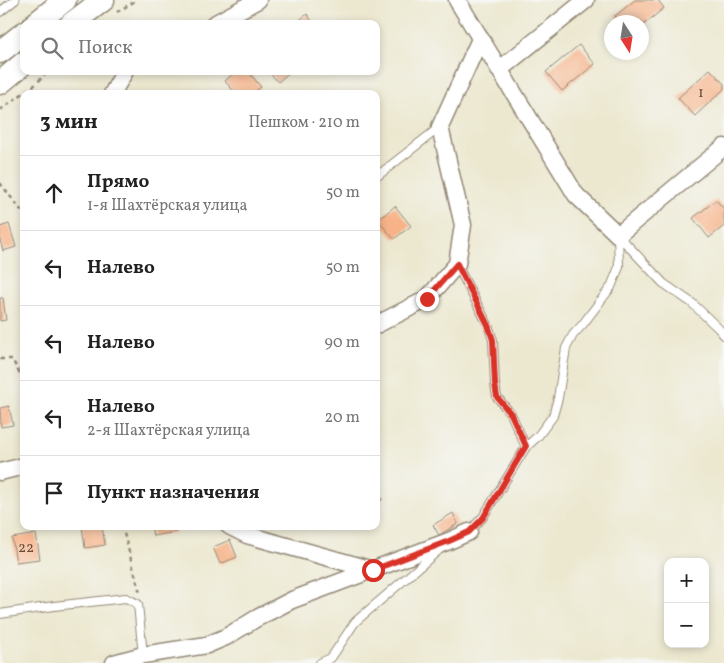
<!DOCTYPE html>
<html lang="ru">
<meta charset="utf-8">
<style>
:root{--surface:#fff;--page:#f2f2f2;--text:#222;--muted:#767676;--line:#e0e0e0}
body{margin:0;font-family:Vollkorn,serif;background:var(--page);color:var(--text)}
.controls{position:absolute;right:15px;bottom:15px;display:grid;overflow:hidden;border-radius:10px;box-shadow:0 2px 8px #0003}
.controls button{width:45px;height:45px;display:grid;place-items:center;padding:0;border:0;border-bottom:1px solid var(--line);background:var(--surface);color:var(--text);font:25px sans-serif}
.compass{position:absolute;left:604px;top:15px;width:45px;height:45px;border-radius:50%;background:var(--surface);box-shadow:0 2px 8px #0003;rotate:168deg}
.stop{position:absolute;width:15px;height:15px;margin:-11px;border:4px solid #d93025;border-radius:50%;background:#fff}
.stop.end{background:#d93025;border-color:#fff;box-shadow:0 1px 5px #0008}
.list{margin:0;padding:0;list-style:none}
h2{display:flex;justify-content:space-between;align-items:center;height:65px;margin:0;padding:0 20px;font-size:21px}
h2 small{font-size:16px;font-weight:400;color:var(--muted)}
.list li{display:grid;grid-template-columns:32px 1fr auto;gap:15px;align-items:center;box-sizing:border-box;height:75px;padding:0 20px;border-top:1px solid var(--line)}
.list b{display:block;font-size:19px;white-space:nowrap}
.list p{margin:0;font-size:16px;white-space:nowrap;color:var(--muted)}
.list em{font-size:16px;font-style:normal;color:var(--muted)}
.icon{flex:none;width:28px;height:28px;fill:none;stroke:currentColor;stroke-width:2;stroke-linecap:round;stroke-linejoin:round}
.map{position:relative;flex:none;width:724px;height:663px;overflow:hidden}
.search{position:absolute;background:var(--surface);box-shadow:0 2px 8px #0003;left:20px;top:20px;width:360px;height:55px;display:flex;align-items:center;gap:12px;box-sizing:border-box;padding:0 18px;border-radius:10px;color:var(--muted);font-size:19px}
.panel{position:absolute;background:var(--surface);box-shadow:0 2px 8px #0003;left:20px;top:90px;width:360px;height:440px;border-radius:10px}
.map>svg:first-child{display:block}
.building{fill:#f7b288}
.lines{fill:none;stroke-linecap:round;stroke-linejoin:round}
.lane-casing{stroke:#948977;stroke-width:10}
.street-casing{stroke:#948977;stroke-width:19}
.secondary-casing{stroke:#948977;stroke-width:25}
.path{stroke:#948977;stroke-width:2.5;stroke-dasharray:4 4;stroke-linecap:butt}
.lane{stroke:#fff;stroke-width:8}
.street{stroke:#fff;stroke-width:16}
.secondary{stroke:#fff;stroke-width:22}
.route{stroke:#d93025;stroke-width:6}
.labels{text-anchor:middle;dominant-baseline:central;stroke-width:4;stroke-linejoin:round;paint-order:stroke}
.number-label{font-size:15px;fill:#6a4c38}
</style>
<div class="map">
<svg width="724" height="663" viewBox="0 0 724 663">
<rect width="100%" height="100%" fill="#f6f6f2"/>
<filter id="ink" filterUnits="userSpaceOnUse"><feTurbulence type="fractalNoise" baseFrequency=".02" numOctaves="2"/><feDisplacementMap in="SourceGraphic" scale="10" xChannelSelector="R" yChannelSelector="G"/><feConvolveMatrix kernelMatrix="1 2 1 2 8 2 1 2 1" color-interpolation-filters="sRGB"/></filter>
<filter id="wash" filterUnits="userSpaceOnUse"><feTurbulence type="fractalNoise" baseFrequency=".0096" numOctaves="4" result="noise"/><feDisplacementMap in="SourceGraphic" scale="20" xChannelSelector="R" yChannelSelector="G"/><feGaussianBlur stdDeviation="1.12" result="paint"/><feColorMatrix in="noise" values="0 0 0 0 0 0 0 0 0 0 0 0 0 0 0 0 0 1.4 0 .05"/><feComposite in="paint" operator="in"/></filter>
<g filter="url(#wash)">
<rect width="100%" height="100%" fill="#ece8d0"/>
<g id="blocks">
<!-- building -->
<path class="building" d="M635 0H658L664 8 642 26V22H620L615 16Z
M307 14 314 24H295Z
M579 45 595 64 562 91 546 72Z
M710 69 724 84V89L695 116 678 98Z
M236 71H248L261 87 252 94H236L225 81Z
M268 71H291L278 82Z
M716 200 724 209V226L709 238 693 218Z
M395 206 411 226 394 239 378 220Z
M9 224 16 247 3 251 0 240V227Z
M0 298H3L6 320 0 321Z
M9 406 13 425 1 427 0 408Z
M376 481 382 500 376 501Z
M453 513 458 524 439 535 433 525Z
M82 526H102L105 545 85 548Z
M151 526H175L176 532 153 536Z
M36 534 40 559 16 562 12 538Z
M230 540 237 557 220 564 213 547Z"/>
</g>
</g>
<g filter="url(#ink)">
<use href="#blocks" fill-opacity="0" stroke="#948977" stroke-width="1"/>
<g class="lines">
<defs>
<path id="lane" d="M0 12 15 0
M376 177 440 127
M618 235 663 283 692 303 719 329 724 335
M457 265 488 325 493 340 495 384 497 397 511 414 526 447
M469 532 483 517 526 447 538 436 553 416 558 398 566 348 573 335 583 324 611 287 619 267 618 235
M0 614 54 606 126 598 138 604 143 656
M320 663 331 658 355 622 439 550"/>
<path id="street" d="M457 0 576 195 618 235 724 147
M214 24 258 0
M499 70 586 0
M112 94 125 71
M376 325 427 299 457 264 463 225 440 127 480 39
M0 472 24 466
M229 526 247 535 373 570
M114 663 143 655 207 645 226 637 257 618 292 600 449 541 469 532"/>
<path id="secondary" d="M35 24 65 0
M71 24 103 0
M0 52 24 33
M0 83 24 63"/>
</defs>
<!-- lane casing -->
<use href="#lane" class="lane-casing"/>
<!-- street casing -->
<use href="#street" class="street-casing"/>
<!-- secondary casing -->
<use href="#secondary" class="secondary-casing"/>
<!-- path -->
<path class="path" d="M117 12 137 0
M0 110 36 84 48 71
M0 183 24 214
M0 359H12L24 382
M122 526 140 593"/>
<!-- lane -->
<use href="#lane" class="lane"/>
<!-- street -->
<use href="#street" class="street"/>
<!-- secondary -->
<use href="#secondary" class="secondary"/>
</g>
</g>
<g class="lines" filter="url(#ink)">
<!-- route -->
<path class="route" d="M373 570 449 541 469 532 483 518 526 446 511 414 497 397 495 384 493 340 488 325 457 264 427 299"/>
</g>
<g class="labels">
<!-- number labels -->
<g class="number-label">
<text x="701" y="93">1</text>
<text x="26" y="548">22</text>
</g>
</g>
</svg>
<div class="controls">
<button>+</button>
<button>−</button>
</div>
<svg class="compass" viewBox="-18 -18 36 36"><path d="M0-13l5 13h-10z" fill="#e53935"/><path d="M0 13l5-13h-10z" fill="#767676"/></svg>
<div class="stop" style="left:373px;top:570px"></div>
<div class="stop end" style="left:427px;top:299px"></div>
<div class="search"><svg class="icon" aria-label="search" viewBox="0 0 24 24"><circle cx="10" cy="10" r="6"/><path d="M15 15l6 6"/></svg>Поиск</div>
<section class="panel">
<h2>3 мин<small>Пешком · 210 m</small></h2>
<ul class="list">
<li><svg class="icon" aria-label="ahead" viewBox="0 0 24 24"><path d="M12 20V5M6 11l6-6 6 6"/></svg><div><b>Прямо</b><p>1-я Шахтёрская улица</p></div><em>50 m</em></li>
<li><svg class="icon" aria-label="left" viewBox="0 0 24 24"><path d="M17 20v-9H6M10 6l-5 5 5 5"/></svg><div><b>Налево</b></div><em>50 m</em></li>
<li><svg class="icon" aria-label="left" viewBox="0 0 24 24"><path d="M17 20v-9H6M10 6l-5 5 5 5"/></svg><div><b>Налево</b></div><em>90 m</em></li>
<li><svg class="icon" aria-label="left" viewBox="0 0 24 24"><path d="M17 20v-9H6M10 6l-5 5 5 5"/></svg><div><b>Налево</b><p>2-я Шахтёрская улица</p></div><em>20 m</em></li>
<li><svg class="icon" aria-label="arrive" viewBox="0 0 24 24"><path d="M6 21V4h12l-3 4 3 4H6"/></svg><div><b>Пункт назначения</b></div></li>
</ul>
</section>
</div>
